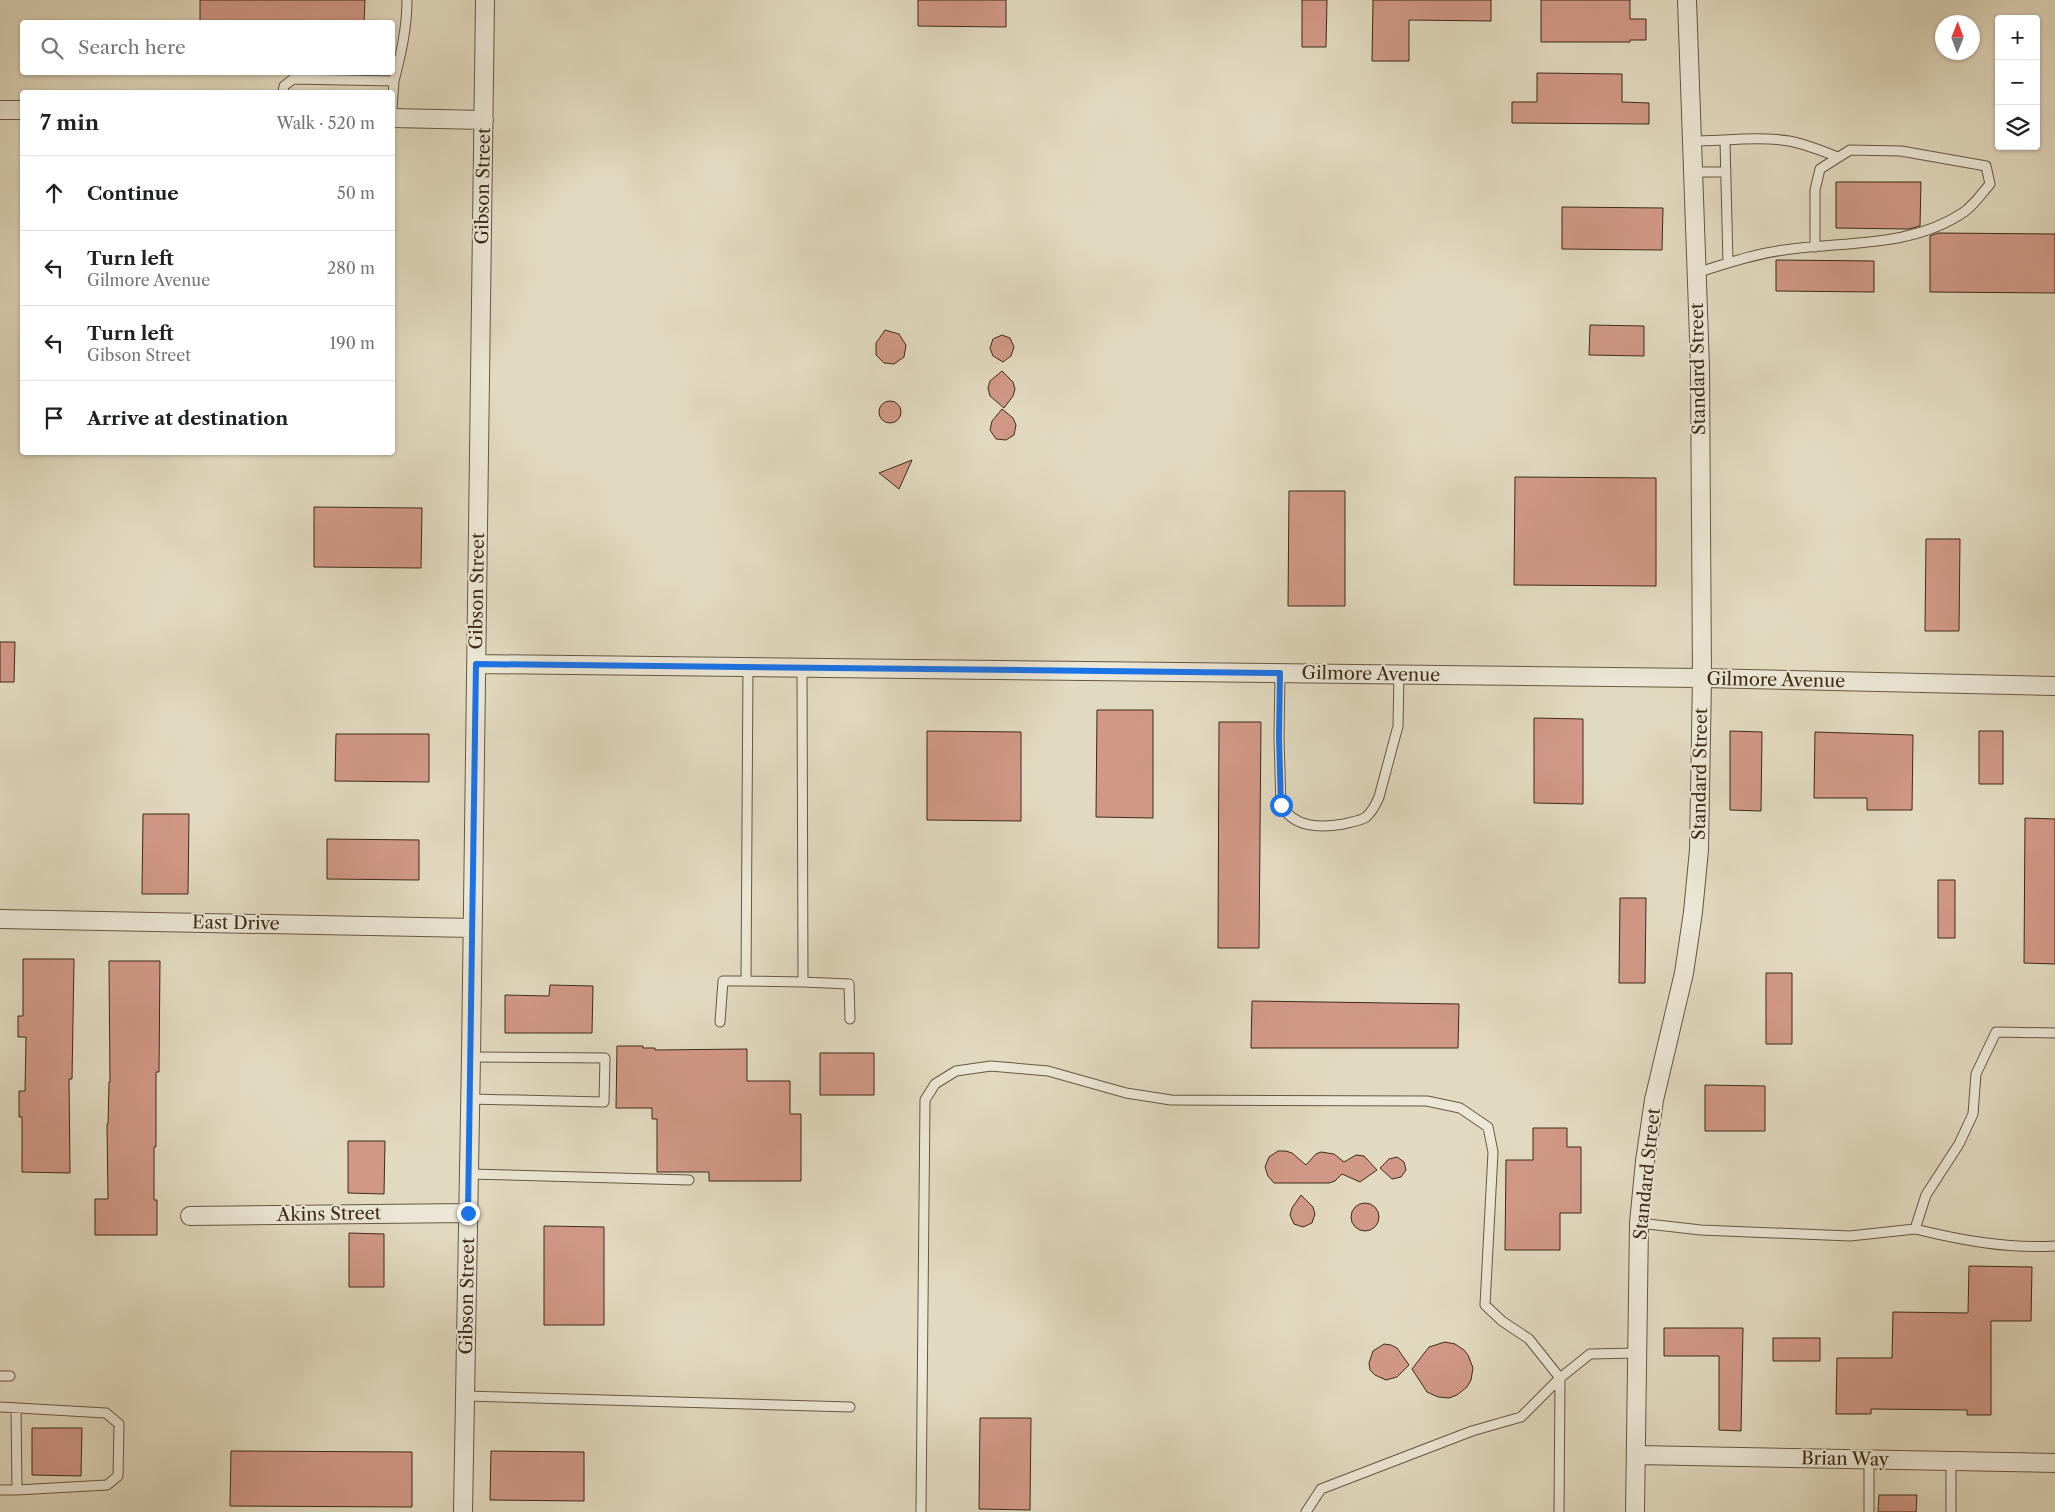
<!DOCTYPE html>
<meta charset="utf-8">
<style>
:root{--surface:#fff;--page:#f6f6f6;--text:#202124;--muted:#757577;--line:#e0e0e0}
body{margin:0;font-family:"Libre Caslon Text",serif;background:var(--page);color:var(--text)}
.controls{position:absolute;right:15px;top:15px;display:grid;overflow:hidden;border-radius:5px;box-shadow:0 1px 4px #0004}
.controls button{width:45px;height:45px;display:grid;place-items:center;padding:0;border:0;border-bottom:1px solid var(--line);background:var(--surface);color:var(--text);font:25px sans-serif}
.compass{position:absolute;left:1935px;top:15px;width:45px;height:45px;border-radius:50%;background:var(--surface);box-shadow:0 1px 4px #0004;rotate:1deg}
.stop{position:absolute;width:15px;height:15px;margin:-11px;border:4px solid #1a73e8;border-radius:50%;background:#fff}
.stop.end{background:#1a73e8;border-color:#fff;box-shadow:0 1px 5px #0008}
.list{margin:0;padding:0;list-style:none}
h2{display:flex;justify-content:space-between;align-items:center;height:65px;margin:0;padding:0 20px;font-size:21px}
h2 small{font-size:16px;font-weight:400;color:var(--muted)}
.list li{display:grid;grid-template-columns:32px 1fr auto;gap:15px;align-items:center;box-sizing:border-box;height:75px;padding:0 20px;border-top:1px solid var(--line)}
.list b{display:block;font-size:19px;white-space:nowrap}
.list p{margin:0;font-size:16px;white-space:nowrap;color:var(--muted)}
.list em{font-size:16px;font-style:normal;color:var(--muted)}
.icon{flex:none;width:28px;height:28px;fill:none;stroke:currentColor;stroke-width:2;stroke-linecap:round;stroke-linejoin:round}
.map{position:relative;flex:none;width:2055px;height:1512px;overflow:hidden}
.search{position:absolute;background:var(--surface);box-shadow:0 1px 4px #0004;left:20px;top:20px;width:375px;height:55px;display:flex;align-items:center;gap:12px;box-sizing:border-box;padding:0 18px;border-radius:5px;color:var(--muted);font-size:19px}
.panel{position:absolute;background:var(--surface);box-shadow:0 1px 4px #0004;left:20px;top:90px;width:375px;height:365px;border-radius:5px}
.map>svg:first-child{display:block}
.building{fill:#d19887;stroke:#3d2b17}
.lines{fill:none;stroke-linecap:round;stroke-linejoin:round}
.lane-casing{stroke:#665741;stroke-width:11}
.street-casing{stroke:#665741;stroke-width:20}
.lane{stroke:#ece7d6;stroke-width:9}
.street{stroke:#ece7d6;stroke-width:18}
.route{stroke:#1a73e8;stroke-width:6}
.labels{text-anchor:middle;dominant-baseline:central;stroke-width:4;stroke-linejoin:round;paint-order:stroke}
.street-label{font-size:18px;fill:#3d2b17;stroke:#ece7d6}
</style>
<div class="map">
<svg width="2055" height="1512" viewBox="0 0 2055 1512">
<rect width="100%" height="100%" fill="#e2dac0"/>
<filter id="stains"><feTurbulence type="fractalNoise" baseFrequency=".004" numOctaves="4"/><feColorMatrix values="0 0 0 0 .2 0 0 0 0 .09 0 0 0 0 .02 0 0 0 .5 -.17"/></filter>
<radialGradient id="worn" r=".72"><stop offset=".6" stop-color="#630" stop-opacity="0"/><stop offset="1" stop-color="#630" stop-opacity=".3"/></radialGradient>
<!-- building -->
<path class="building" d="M200 0H365L364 22H200Z
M918 0H1006V27L918 26Z
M1302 0H1327L1326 47H1302Z
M1373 0H1491V21L1409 20V61H1372Z
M1541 0H1630V19H1646V40H1630V42H1541Z
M1537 73 1622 74V102L1649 103V124L1512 123V102H1537Z
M1836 182H1921L1920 226 1909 229 1836 228Z
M1562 207 1663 208 1662 250 1562 249Z
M1938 233 2055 234V293L1930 292V236Z
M1776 260 1874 261V292L1776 291Z
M1590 325 1644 326V356L1589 355Z
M885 330 899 334 906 345 904 357 894 364 884 363 876 355V343Z
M1002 335 1010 338 1014 347 1011 356 1003 362 993 356 990 348 993 339Z
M1002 371 1013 382 1015 389 1013 396 1004 408 990 396 988 388 990 381Z
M879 412a11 11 0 1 1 22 0a11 11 0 1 1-22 0Z
M1002 409 1013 418 1016 425 1014 435 1006 440 996 439 990 430 992 421Z
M912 460 899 489 879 473Z
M1515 477 1656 478V586L1514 585Z
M1289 491H1345V606H1288Z
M314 507 422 508 421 568 314 567Z
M1926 539H1960L1959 631H1925Z
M0 642H15L14 682H0Z
M1097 710H1153V818L1096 817Z
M1534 718 1583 719V804L1534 803Z
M1219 722H1261L1259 948H1218Z
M927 731 1021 732V821L927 820Z
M1730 731 1762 732 1761 811 1730 810Z
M1979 731H2003V784H1979Z
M1815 732 1913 735 1912 810H1867V798H1814Z
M336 734H429V782L335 781Z
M143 814H189L188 894H142Z
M2025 818 2055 819V964L2024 963Z
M327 839 419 840V880L327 879Z
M1938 880H1955V938H1938Z
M1620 898H1646L1645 983H1619Z
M23 959H74L72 1079H69L70 1173 22 1172V1117H19V1091H25L26 1037H18V1016H23Z
M109 961H160L159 1072H156V1147H154V1200H157V1235H95V1199H108L107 1124H108L109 1082H110Z
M1766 973H1792V1044H1766Z
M550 985 593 986 592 1033H505V995L549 996Z
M1252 1001 1459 1004 1458 1048H1251Z
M617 1046H643V1048H655V1050L747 1049V1081H790V1114H801V1181H709V1172H657V1119H652V1108H616Z
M820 1053H874V1095H820Z
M1705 1085 1765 1086V1131H1705Z
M1533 1128H1567V1147H1581V1213H1560V1250H1505L1506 1160H1533Z
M348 1141H385L384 1194 348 1193Z
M1278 1151H1286L1292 1153 1306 1165 1316 1154 1321 1152 1334 1154 1344 1162 1356 1155 1364 1156 1377 1170 1360 1182 1342 1174 1335 1181 1329 1183H1274L1268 1176 1265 1167 1269 1157Z
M1397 1157 1404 1162 1406 1170 1401 1177 1392 1179 1380 1168 1389 1159Z
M1301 1195 1313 1207 1315 1214 1312 1223 1303 1227 1294 1224 1290 1215 1292 1208Z
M1351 1217a14 14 0 1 1 28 0a14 14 0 1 1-28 0Z
M544 1226 604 1227V1325H544Z
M349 1233 384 1234V1287H349Z
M1969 1266 2032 1267 2031 1321H1991V1415H1967V1410L1871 1409V1414H1836L1837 1358H1892L1893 1312 1968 1313Z
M1664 1328H1743L1741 1431 1719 1430V1356H1664Z
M1773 1338H1820V1361H1773Z
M1445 1342 1455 1344 1464 1350 1468 1355 1473 1368 1471 1380 1467 1387 1457 1395 1449 1398 1438 1397 1427 1392 1412 1369 1429 1347Z
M1384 1344 1391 1345 1397 1348 1409 1365 1397 1377 1386 1380 1375 1375 1370 1370 1369 1363 1373 1351Z
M980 1418H1031L1030 1510 979 1509Z
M32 1428H82L81 1476 32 1475Z
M231 1451 412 1452V1507L230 1506Z
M491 1451 584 1452V1501L490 1500Z
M1879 1495H1917L1916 1512H1878Z"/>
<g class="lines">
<defs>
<path id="lane" d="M283 92 284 86 293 79 394 81C401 54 407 28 407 0
M392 110 394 81
M1691 141C1723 141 1758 136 1789 141 1806 144 1822 151 1838 157
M1725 141 1728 263
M1692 172H1726
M1696 273C1725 264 1754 254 1784 250 1845 241 1911 248 1964 212 1974 205 1982 193 1990 184L1986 166 1901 151 1850 150 1820 169 1815 190V247
M748 667 746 981 803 982 802 668
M1280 673 1279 738 1281 805C1294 828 1320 828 1344 824 1351 822 1360 821 1366 817 1372 812 1376 804 1379 797L1398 726 1399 674
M803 982 849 984 850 1019
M720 1022 723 981H746
M470 1099 604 1102 605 1058 471 1057
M469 1174 689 1180
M1639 1223 1701 1230 1850 1236 1915 1229 1926 1195 1959 1144 1973 1114 1976 1074 1996 1032 2055 1033
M1915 1229C1960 1240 2008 1249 2055 1246
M0 1376H10
M465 1396 850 1407
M0 1407 106 1413 119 1424 118 1476 107 1485 17 1490 16 1408
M1951 1461V1512
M0 1490H17
M921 1512 925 1100 935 1084 956 1071 991 1066 1048 1071 1126 1093 1171 1100 1427 1101 1460 1108 1488 1127 1493 1152 1485 1305 1502 1321 1529 1339 1560 1378 1559 1512
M1306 1512 1321 1489 1472 1431 1521 1417 1560 1378 1590 1354 1637 1353
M1869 1512V1459"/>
<path id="street" d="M0 110H22
M392 118 484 120
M476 664 1702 678 2055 686
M0 919 472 928
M190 1216 468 1213
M1636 1455 2055 1463
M463 1512 471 1057 485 0
M1635 1512 1639 1223 1645 1161 1654 1100 1684 973 1693 912 1699 850 1702 678 1700 367 1687 0"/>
</defs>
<!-- lane casing -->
<use href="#lane" class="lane-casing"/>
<!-- street casing -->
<use href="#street" class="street-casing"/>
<!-- lane -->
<use href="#lane" class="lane"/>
<!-- street -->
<use href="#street" class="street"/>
</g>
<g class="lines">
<!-- route -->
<path class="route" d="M468 1213 476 664 1280 673 1279 738 1281 805"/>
</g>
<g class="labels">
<!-- street labels -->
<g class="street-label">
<text transform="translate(483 186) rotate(-89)">Gibson Street</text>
<text transform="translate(1698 369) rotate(-91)">Standard Street</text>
<text transform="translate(477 591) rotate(-89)">Gibson Street</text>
<text transform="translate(1371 674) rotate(1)">Gilmore Avenue</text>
<text transform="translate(1776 680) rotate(1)">Gilmore Avenue</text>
<text transform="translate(1700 774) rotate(-89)">Standard Street</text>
<text transform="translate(236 923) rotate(1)">East Drive</text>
<text transform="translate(1647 1174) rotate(-84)">Standard Street</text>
<text transform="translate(329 1214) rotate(-1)">Akins Street</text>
<text transform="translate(467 1296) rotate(-89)">Gibson Street</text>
<text transform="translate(1845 1459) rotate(1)">Brian Way</text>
</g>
</g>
<rect width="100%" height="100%" filter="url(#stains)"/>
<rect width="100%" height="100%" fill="url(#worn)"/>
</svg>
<div class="controls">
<button>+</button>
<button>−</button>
<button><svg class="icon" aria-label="layers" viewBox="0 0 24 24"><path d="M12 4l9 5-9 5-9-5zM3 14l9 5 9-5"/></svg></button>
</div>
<svg class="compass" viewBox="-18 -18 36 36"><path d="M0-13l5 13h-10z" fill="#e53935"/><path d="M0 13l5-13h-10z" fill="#757577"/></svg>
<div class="stop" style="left:1281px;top:805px"></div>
<div class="stop end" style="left:468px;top:1213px"></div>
<div class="search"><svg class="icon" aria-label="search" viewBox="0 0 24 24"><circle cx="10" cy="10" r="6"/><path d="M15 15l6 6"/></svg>Search here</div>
<section class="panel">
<h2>7 min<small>Walk · 520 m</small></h2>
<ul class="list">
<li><svg class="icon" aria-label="ahead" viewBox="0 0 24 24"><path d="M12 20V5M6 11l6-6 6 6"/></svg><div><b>Continue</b></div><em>50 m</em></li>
<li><svg class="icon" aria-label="left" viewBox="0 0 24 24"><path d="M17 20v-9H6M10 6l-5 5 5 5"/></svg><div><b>Turn left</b><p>Gilmore Avenue</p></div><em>280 m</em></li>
<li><svg class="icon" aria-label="left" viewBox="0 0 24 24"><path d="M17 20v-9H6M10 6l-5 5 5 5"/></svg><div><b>Turn left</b><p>Gibson Street</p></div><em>190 m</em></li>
<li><svg class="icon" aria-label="arrive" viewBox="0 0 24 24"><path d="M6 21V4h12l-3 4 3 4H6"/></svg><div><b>Arrive at destination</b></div></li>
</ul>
</section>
</div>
